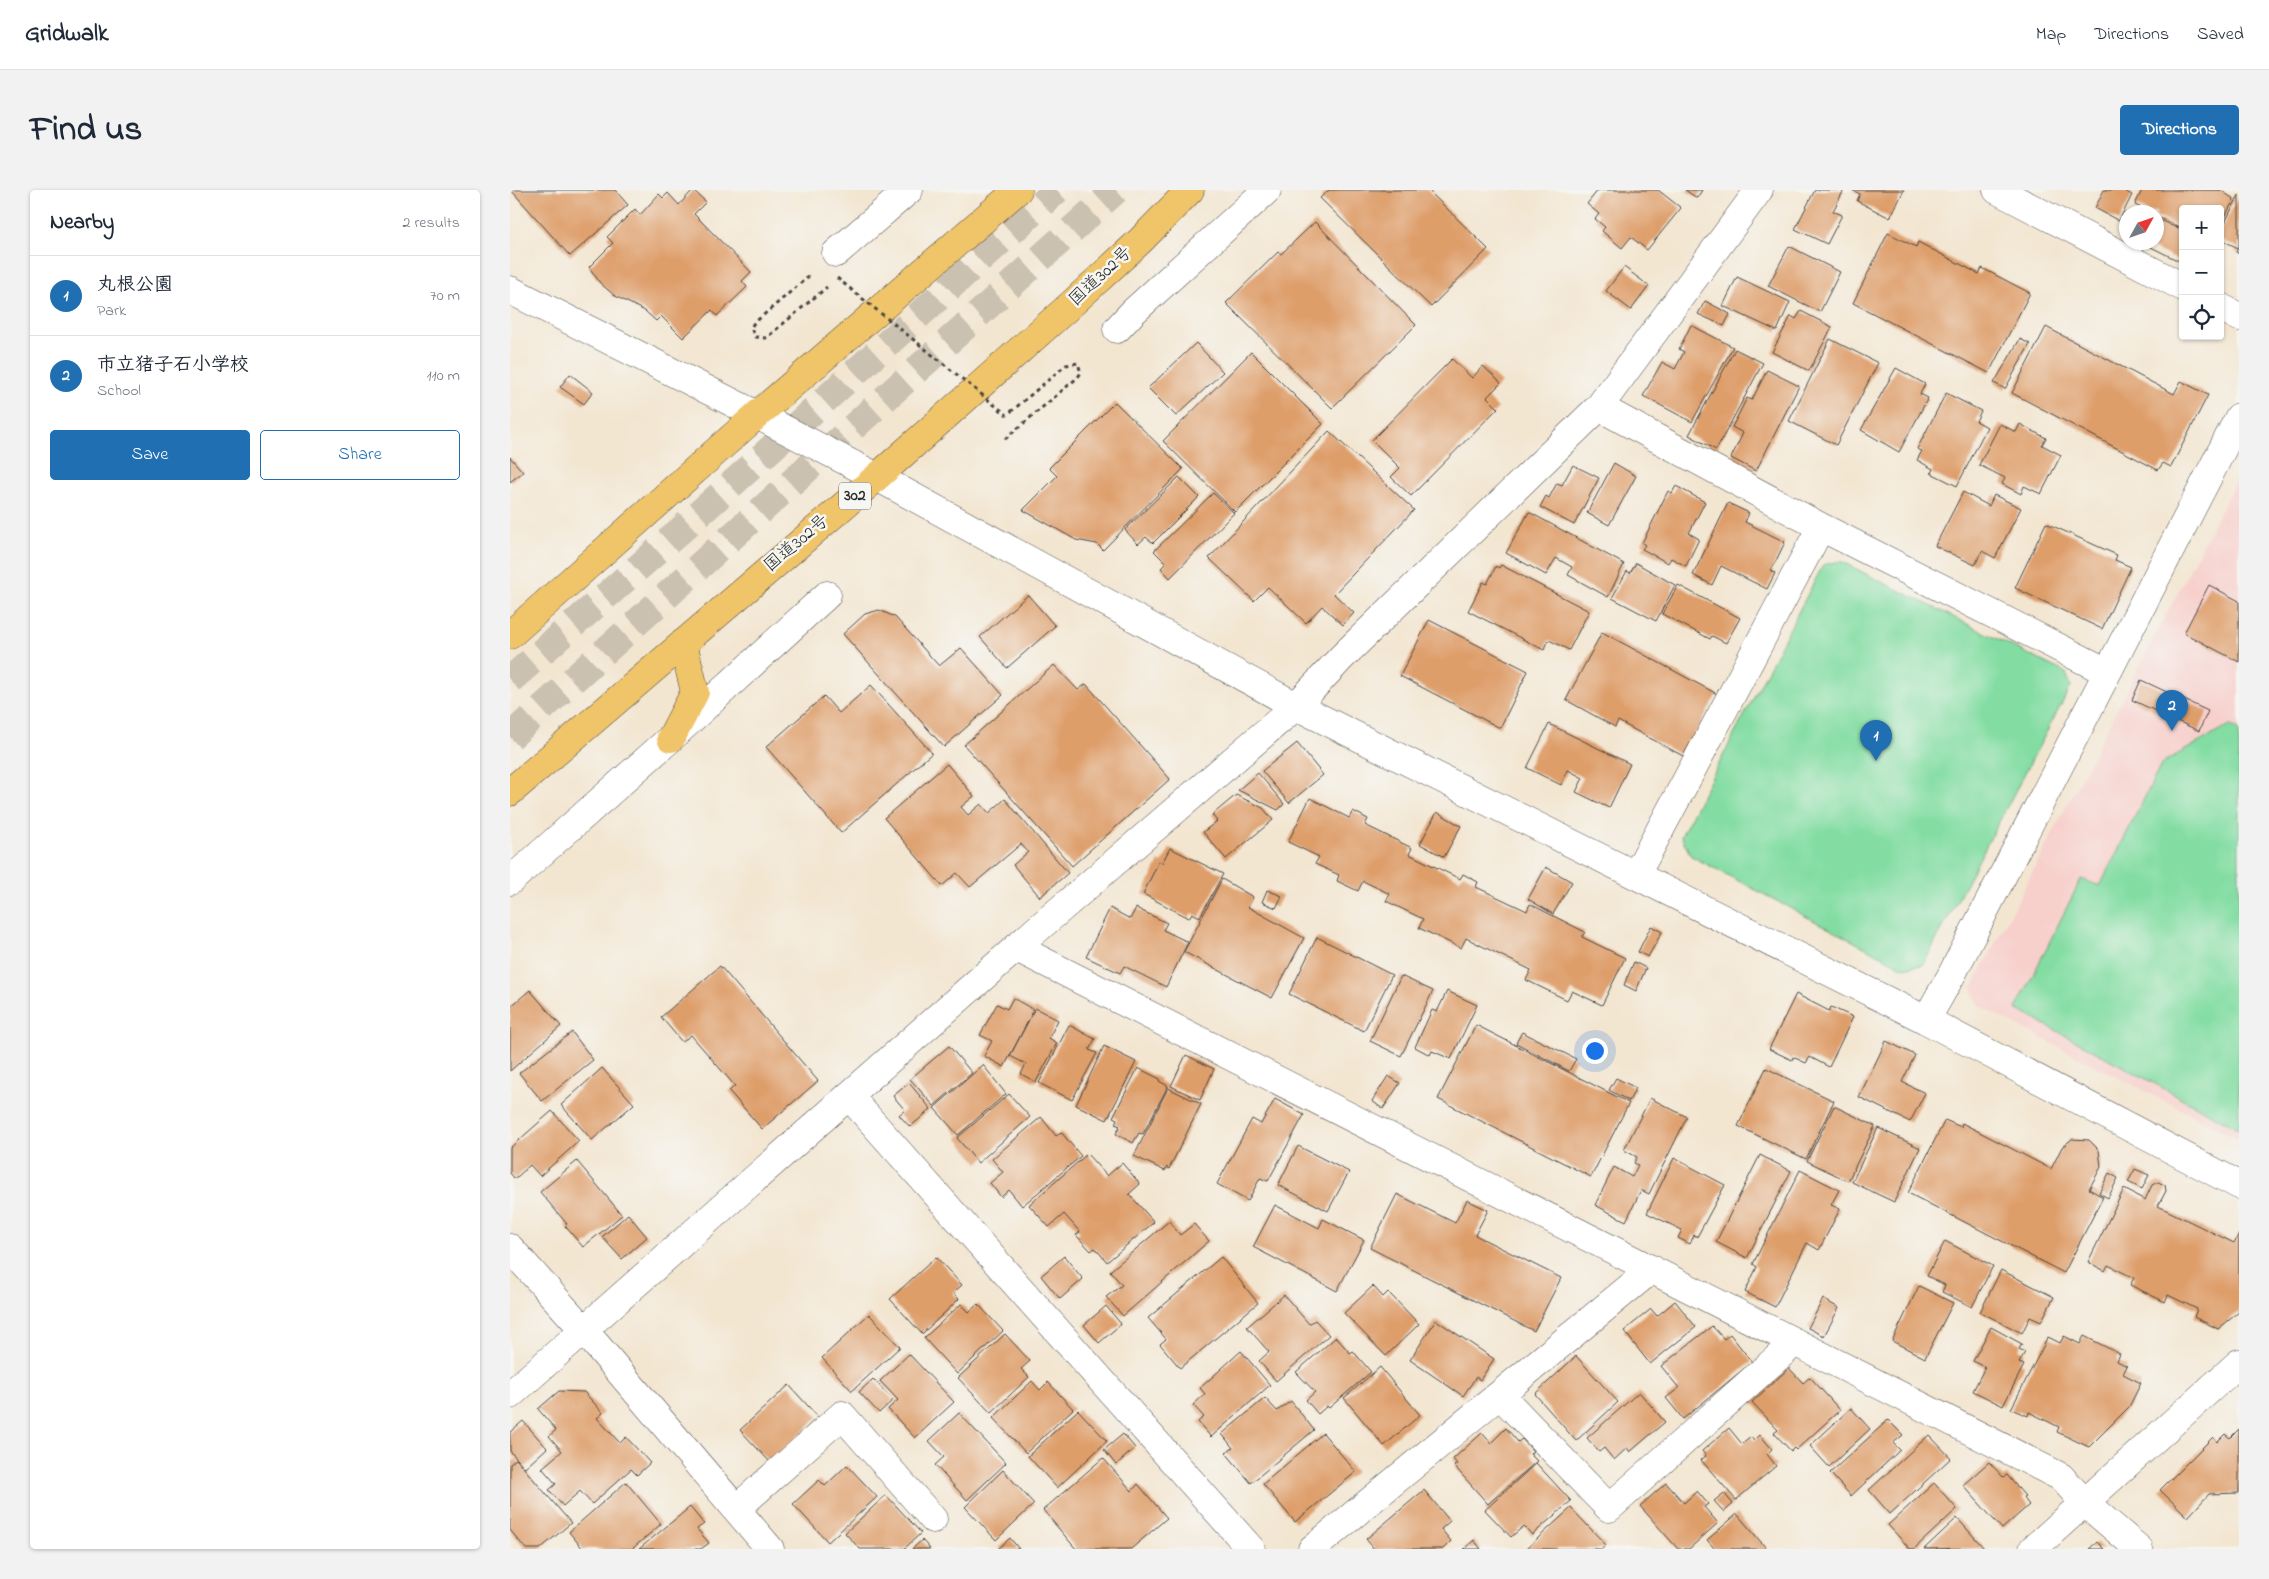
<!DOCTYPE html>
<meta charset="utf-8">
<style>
:root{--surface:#fff;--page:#f2f2f3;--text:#1f2937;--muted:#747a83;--line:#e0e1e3;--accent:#1f6fb2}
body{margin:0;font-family:"Indie Flower","Klee One",sans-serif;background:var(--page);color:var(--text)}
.controls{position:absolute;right:15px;top:15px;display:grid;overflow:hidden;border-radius:5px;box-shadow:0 1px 4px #0004}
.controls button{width:45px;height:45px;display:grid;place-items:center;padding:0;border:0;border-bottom:1px solid var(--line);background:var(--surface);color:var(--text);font:25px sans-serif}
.compass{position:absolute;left:1609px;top:15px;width:45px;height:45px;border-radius:50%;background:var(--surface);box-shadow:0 1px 4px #0004;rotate:50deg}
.you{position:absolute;left:1084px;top:860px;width:18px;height:18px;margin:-12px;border:4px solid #fff;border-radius:50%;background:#1a73e8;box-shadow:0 0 0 8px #1a73e833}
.badge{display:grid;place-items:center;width:32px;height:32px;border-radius:50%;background:var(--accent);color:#fff;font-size:16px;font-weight:700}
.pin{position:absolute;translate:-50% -41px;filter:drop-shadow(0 1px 2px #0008)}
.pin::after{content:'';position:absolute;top:26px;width:18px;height:15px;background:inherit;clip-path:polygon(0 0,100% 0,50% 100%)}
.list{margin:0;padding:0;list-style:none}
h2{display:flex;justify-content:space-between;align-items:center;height:65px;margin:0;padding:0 20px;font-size:21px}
h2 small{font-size:16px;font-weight:400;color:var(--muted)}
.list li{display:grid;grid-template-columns:32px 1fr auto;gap:15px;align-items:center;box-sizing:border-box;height:80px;padding:0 20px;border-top:1px solid var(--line)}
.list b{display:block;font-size:19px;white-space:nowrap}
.list p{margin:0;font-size:16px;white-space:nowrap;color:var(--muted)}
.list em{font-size:16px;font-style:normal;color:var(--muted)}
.actions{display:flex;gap:10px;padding:15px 20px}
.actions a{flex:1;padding:11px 0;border:1px solid var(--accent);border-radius:5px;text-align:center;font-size:18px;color:var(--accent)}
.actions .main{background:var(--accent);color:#fff}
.icon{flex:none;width:28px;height:28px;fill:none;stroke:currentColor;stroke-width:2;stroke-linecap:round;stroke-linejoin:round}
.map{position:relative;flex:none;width:1729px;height:1359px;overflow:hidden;border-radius:5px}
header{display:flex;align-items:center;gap:30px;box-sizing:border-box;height:70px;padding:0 25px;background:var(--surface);border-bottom:1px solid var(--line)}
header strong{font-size:24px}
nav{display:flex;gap:28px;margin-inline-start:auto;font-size:18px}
.intro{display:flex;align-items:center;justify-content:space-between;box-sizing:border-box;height:120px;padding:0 30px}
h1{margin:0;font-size:35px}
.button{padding:12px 22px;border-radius:5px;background:var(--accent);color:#fff;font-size:18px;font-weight:700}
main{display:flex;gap:30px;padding:0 30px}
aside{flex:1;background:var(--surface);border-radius:5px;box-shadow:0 1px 4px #0004}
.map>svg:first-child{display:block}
.built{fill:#f7d0cc}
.green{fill:#83dda3;stroke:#578467}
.building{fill:#de9e6b}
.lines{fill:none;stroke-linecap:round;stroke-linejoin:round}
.motorway-tunnel{stroke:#cbc1b0;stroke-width:28;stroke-dasharray:28 14;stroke-linecap:butt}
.minor-casing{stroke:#494744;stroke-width:29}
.tertiary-casing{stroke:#494744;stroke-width:29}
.trunk-casing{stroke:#494744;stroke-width:29}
.path{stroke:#494744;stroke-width:3;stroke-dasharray:4 4;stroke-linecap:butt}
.minor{stroke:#fff;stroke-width:28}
.tertiary{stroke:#fff;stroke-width:28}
.trunk{stroke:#f0c469;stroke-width:28}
.path-bridge{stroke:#494744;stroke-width:3;stroke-dasharray:4 4;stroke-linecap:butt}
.labels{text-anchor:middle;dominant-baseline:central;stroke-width:5;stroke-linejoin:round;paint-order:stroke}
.shield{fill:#f6f6f2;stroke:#686867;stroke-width:1}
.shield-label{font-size:16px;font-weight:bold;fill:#2b2b2b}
.street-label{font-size:18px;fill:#2b2b2b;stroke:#f6f6f2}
</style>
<header>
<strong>Gridwalk</strong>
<nav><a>Map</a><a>Directions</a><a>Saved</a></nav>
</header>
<div class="intro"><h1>Find us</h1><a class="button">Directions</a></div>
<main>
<aside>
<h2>Nearby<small>2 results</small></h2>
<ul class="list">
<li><span class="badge">1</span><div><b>丸根公園</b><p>Park</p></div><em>70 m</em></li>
<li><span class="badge">2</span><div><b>市立猪子石小学校</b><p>School</p></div><em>110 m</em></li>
</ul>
<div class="actions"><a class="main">Save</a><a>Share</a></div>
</aside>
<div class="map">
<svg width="1729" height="1359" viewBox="0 0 1729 1359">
<rect width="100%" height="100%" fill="#f6f6f2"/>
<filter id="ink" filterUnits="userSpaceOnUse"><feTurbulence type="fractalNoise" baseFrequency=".02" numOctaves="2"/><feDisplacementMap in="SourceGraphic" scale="10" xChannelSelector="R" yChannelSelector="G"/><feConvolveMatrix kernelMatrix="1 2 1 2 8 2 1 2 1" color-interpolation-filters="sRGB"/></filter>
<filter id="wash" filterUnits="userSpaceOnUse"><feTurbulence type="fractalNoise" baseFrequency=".0096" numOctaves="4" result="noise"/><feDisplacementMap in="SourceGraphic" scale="20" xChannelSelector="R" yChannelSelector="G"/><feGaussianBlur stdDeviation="1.12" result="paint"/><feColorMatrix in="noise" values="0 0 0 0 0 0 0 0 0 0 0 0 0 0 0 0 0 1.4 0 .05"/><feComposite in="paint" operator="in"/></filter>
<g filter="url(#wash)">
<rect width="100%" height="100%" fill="#f3e6d1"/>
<!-- built -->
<path class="built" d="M1729 285V949L1469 816 1462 798Z"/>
<!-- green -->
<path class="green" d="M1330 371 1556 483 1561 496 1413 775 1394 778 1181 666 1171 646 1313 375Z
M1720 535 1729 540V939L1506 819 1571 689 1590 696 1652 573Z"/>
<g id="blocks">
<!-- building -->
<path class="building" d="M1 0H105L118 15 60 66Z
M183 0 196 12 184 24 241 82 232 91 237 97 207 126 202 120 173 148 151 126 146 131 135 121 105 106 90 93 79 77 103 53 97 47 125 19 130 25 149 4 153 8 158 3 169 15Z
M819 0H918L978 59 921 117 810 8Z
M1088 0H1148L1171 18 1137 60 1121 47 1112 58 1092 41 1095 37 1085 29 1089 24 1077 14Z
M1175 0H1192L1187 8Z
M1305 0H1334L1323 21 1332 25 1317 54 1285 39Z
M1342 0H1394L1380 28 1347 11 1350 4Z
M1594 0H1613L1622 5 1609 31 1585 18Z
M1632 0H1710L1724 9 1710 37V19H1673V39L1646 26V22H1640L1625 15Z
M1729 5V64L1726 62 1728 58 1710 49V42Z
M1650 30 1673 41V64L1669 71 1637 55 1638 52H1646V36Z
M805 32 906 135 822 218 716 113 768 62 771 64Z
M1378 43 1406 57 1408 52 1469 84 1472 78 1520 103 1479 183 1343 113Z
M1279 56 1330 82 1310 122 1258 96Z
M1114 77 1139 96 1121 120 1096 101Z
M1227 87 1280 112 1267 141 1213 116Z
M1195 111 1220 124 1214 136 1188 124Z
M1291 121 1322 137 1299 181 1262 162 1281 126 1286 129Z
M1181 135 1223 157 1182 232 1133 206 1152 172 1165 179 1174 162 1169 159Z
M1536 137 1664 204 1671 191 1698 205 1661 277 1653 273 1648 280 1502 203Z
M1320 149 1368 173 1326 255 1279 231Z
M1510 149 1520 154 1495 199 1484 193Z
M686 153 713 182 666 226 638 198Z
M1225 159 1253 173 1206 260 1179 245Z
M741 162 813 234 725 322 653 251Z
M942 169 962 188 973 176 991 193 977 207 988 218 901 306 881 287 890 278 862 250Z
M1386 178 1415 194 1410 204 1418 208 1389 262 1351 240Z
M1257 180 1289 196 1246 281 1221 268 1233 243 1222 237 1237 208 1242 210Z
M60 184 83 202 74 214 50 197Z
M1436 203 1471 221 1466 231 1477 237 1447 296 1421 283 1423 279 1407 270 1412 261 1407 259Z
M605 212 673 279 593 360 587 354 566 350 513 320 547 286 539 278Z
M1490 234 1506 242 1510 234 1536 248 1532 255 1551 265 1531 304 1514 296 1511 304 1492 294 1495 288 1469 275Z
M819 241 904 320 824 404 844 423 833 435 812 416 796 433 758 397 744 411 699 368Z
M0 267 13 282 0 292Z
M1104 273 1126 286 1099 335 1077 323Z
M1063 275 1089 288 1064 335 1030 317 1036 306 1039 308 1047 293 1052 295Z
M669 287 689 307 643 353 636 347 628 354 615 340Z
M1166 296 1195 312 1179 343 1189 349 1176 376 1161 368 1158 373 1132 359 1135 355 1132 353 1158 301 1162 303Z
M1453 302 1479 316 1484 305 1511 318 1485 368 1472 361 1465 375 1425 356Z
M703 303 724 323 660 388 651 378 656 373 644 361Z
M1218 313 1239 323 1235 332 1275 352 1261 381 1265 383 1257 399 1211 376 1202 395 1183 385Z
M1019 322 1114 374 1098 407 1058 385 1062 377 1046 368 1036 385 996 363Z
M1536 333 1607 365 1605 370 1621 377 1592 439 1505 398Z
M1126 373 1165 395 1146 431 1102 408 1117 381 1120 383Z
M991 375 1079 421 1059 460 1039 450 1034 460 958 421 973 392 977 394 986 376 989 378Z
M1168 395 1230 428 1216 453 1202 446 1200 449 1152 424Z
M1699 395 1729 411V472L1674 443Z
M518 405 545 436 497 478 470 447Z
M369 420 385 427 429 476 451 458 493 505 434 557 333 444 355 424Z
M919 430 1018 481 990 538 890 486Z
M1092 442 1207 504 1173 566 1108 531 1105 537 1056 510Z
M544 475 568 500 576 494 660 589 562 676 454 555Z
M1631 490 1698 521 1689 541 1622 510Z
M361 495 422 563 331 643 256 557 314 506 329 523Z
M1039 534 1120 574 1099 618 1066 602 1073 588 1058 580 1051 595 1017 578Z
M787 553 813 585 779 613 752 581Z
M437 574 464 606 451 617 458 625 471 614 479 623 495 609 558 683 530 707 503 675 518 662 511 654 460 697 447 683 432 696 374 628Z
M748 583 774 614 768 620 728 600Z
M726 605 753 618 763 630 716 669 693 642 707 631 702 625Z
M800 608 839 628 843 621 858 629 855 635 902 658 899 664 950 689 953 684 968 692 966 697 1017 721 1020 714 1075 742 1072 747 1115 768 1092 815 1062 801 1057 810 1016 790 1021 780 984 762 956 748 951 758 909 738 913 729 876 711 880 704 853 691 848 701 827 691 829 685 805 674 809 667 778 652Z
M927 622 951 636 934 667 910 654Z
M660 658 713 684 690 727 682 723 679 728 633 704 649 671 652 673Z
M1036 677 1062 692 1043 724 1018 709Z
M712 689 743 707 738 717 794 748 762 808 674 762Z
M757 700 772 706 766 718 752 712Z
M600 718 620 729 626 718 657 733 653 740 678 752 656 797 614 776 610 783 576 767Z
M1141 736 1152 742 1138 767 1128 762Z
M807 747 882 785 854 841 779 804Z
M1124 772 1136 778 1126 801 1114 795Z
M210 776 308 891 252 939 219 901 225 896 181 845 172 852 151 827Z
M891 786 923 801 891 866 860 851Z
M20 800 51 836 0 881V817Z
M937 801 967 815 941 869 922 861 920 865 905 857 922 820 927 822Z
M1286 804 1319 821 1321 817 1343 827 1319 877 1300 867 1296 873 1283 867 1282 870 1259 859Z
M503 808 524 820 494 877 474 866 482 851 470 845 487 814 497 819Z
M525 818 548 830 539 848 547 853 526 892 511 884 516 874 500 866Z
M559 835 585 849 579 860 587 863 562 910 529 893Z
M966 835 1119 913 1081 987 928 909Z
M62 842 83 870 32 911 9 883Z
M1012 842 1066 869 1059 881 1006 853Z
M1376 851 1405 865 1392 892 1415 903 1400 932 1349 907Z
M439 856 462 883 424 916 400 889Z
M594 856 626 872 597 930 566 915Z
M676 865 704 879 690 910 661 896Z
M473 875 496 904 448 945 424 918Z
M92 878 124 914 82 950 51 915Z
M628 878 650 889 649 891 658 896 633 944 629 943 623 953 606 944 610 936 605 934 607 929 603 927Z
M1256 878 1324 911 1296 969 1228 936Z
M878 886 890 893 873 919 862 911Z
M1106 888 1126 898 1119 911 1099 900Z
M399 893 421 919 400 937 389 925 395 920 383 906Z
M658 898 691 914 659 979 657 977 655 981 624 966Z
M499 904 520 927 468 973 447 948Z
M1140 908 1177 927 1139 1004 1131 1000 1116 1031 1085 1015 1104 977 1122 987 1128 975 1124 973 1127 967 1114 960Z
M765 909 794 925 758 991 750 988 738 1011 707 994 742 929 751 934Z
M1324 916 1365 936 1338 991 1297 971Z
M42 921 69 951 30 986 20 975 5 989 0 983V958Z
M531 927 546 946 551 942 571 966 512 1016 499 1000 491 1007 480 993 493 982 482 969Z
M1435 930 1451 937 1452 933 1541 979 1552 957 1562 949 1579 950 1589 960 1591 977 1579 999 1593 1007 1554 1083 1398 1003Z
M1368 938 1410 958 1384 1012 1342 992Z
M788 956 839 982 818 1021 768 995Z
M577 964 597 986 612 973 630 994 619 1004 644 1032 597 1072 585 1058 581 1061 566 1045 570 1042 554 1024 539 1037 519 1015Z
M1250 965 1281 981 1237 1068 1206 1052Z
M1164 968 1215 995 1187 1047 1184 1045 1180 1054 1168 1048 1172 1040 1137 1023Z
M67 971 112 1025 73 1057 55 1036 57 1034 30 1002Z
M1625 979 1639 985 1632 999 1618 992Z
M1290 980 1329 1000 1321 1015 1330 1019 1309 1060 1297 1053 1265 1117 1235 1102 1247 1077 1243 1074Z
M1599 983 1608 988 1598 1008 1589 1003Z
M1648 992 1655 995 1656 1001 1648 1016 1724 1053 1729 1044V1122L1708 1139 1684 1127 1687 1119 1658 1105 1655 1112 1620 1095 1624 1088 1598 1075 1595 1081 1578 1072 1614 999 1635 1010 1642 995Z
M887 1004 945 1033 957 1010 978 1020 965 1045 1051 1088 1024 1141 860 1058Z
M765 1015 809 1038 813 1029 854 1050 827 1101 743 1057Z
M118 1024 137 1047 112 1069 92 1047Z
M659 1031 670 1045 684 1034 699 1051 613 1126 596 1107 612 1095 600 1081Z
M1435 1051 1483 1076 1462 1117 1432 1102 1435 1095 1417 1086Z
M554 1066 573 1089 550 1109 531 1086Z
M426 1067 452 1095 443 1103 449 1109 412 1144 380 1109Z
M711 1067 748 1113 670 1178 650 1154 656 1149 638 1128Z
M1491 1080 1544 1107 1531 1132 1520 1127 1512 1143 1470 1122Z
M863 1096 873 1107 878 1102 909 1134 876 1166 834 1123Z
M1409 1096 1443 1113 1415 1168 1382 1151Z
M774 1105 799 1134 805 1130 819 1145 766 1191 749 1171 759 1162 737 1137Z
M1313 1109 1329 1118 1314 1146 1298 1138Z
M1165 1111 1186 1137 1140 1174 1114 1141 1141 1119 1147 1126Z
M451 1114 459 1122 468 1114 493 1141 447 1184 414 1148Z
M596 1116 611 1134 589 1153 574 1135Z
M359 1124 390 1157 342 1201 312 1168Z
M926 1130 984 1169 970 1190 966 1187 953 1206 900 1170Z
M1202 1136 1214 1149 1220 1144 1242 1172 1173 1229 1156 1208 1169 1198 1151 1176Z
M1481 1137 1512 1154 1509 1159 1515 1162 1509 1173 1514 1175 1493 1216 1463 1201 1475 1177 1463 1171Z
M495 1144 520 1171 511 1179 519 1187 481 1223 448 1188Z
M1554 1146 1570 1154 1574 1146 1610 1164 1607 1171 1617 1176 1613 1184 1631 1193 1619 1217 1579 1257 1547 1242 1549 1237 1519 1222 1518 1226 1501 1219 1538 1147 1550 1153Z
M826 1147 840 1163 843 1161 861 1182 819 1218 817 1216 808 1224 796 1210 805 1202 786 1182Z
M731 1161 760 1195 701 1247 688 1232 694 1227 683 1215 695 1204 690 1198Z
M399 1164 444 1212 405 1248 378 1219 388 1210 370 1191Z
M1066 1166 1108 1212 1066 1251 1025 1204Z
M870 1177 910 1225 874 1256 834 1208Z
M1279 1178 1293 1193 1300 1187 1330 1220 1286 1260 1284 1258 1281 1261 1264 1243 1268 1240 1242 1212Z
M363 1189 383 1210 369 1223 349 1202Z
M522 1191 530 1200 538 1192 563 1219 516 1263 483 1228Z
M279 1195 308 1227 260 1272 230 1240Z
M49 1201 74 1202 93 1223 87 1228 110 1253 116 1247 140 1273 127 1285 121 1279 82 1314 70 1301 53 1316 39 1300 46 1294 32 1278 52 1261 39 1246 46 1240 28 1219Z
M1129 1202 1155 1232 1120 1262 1117 1258 1104 1270 1094 1258 1089 1262 1077 1248Z
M755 1208 767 1221 781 1211 804 1240 741 1293 716 1263 723 1258 712 1244Z
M1341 1218 1360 1239 1319 1277 1300 1256Z
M568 1220 597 1251 547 1298 518 1266Z
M449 1223 496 1273 457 1310 425 1275 434 1267 419 1251Z
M1378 1230 1393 1245 1383 1253 1390 1260 1341 1306 1320 1283Z
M13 1231 37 1258 15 1278 0 1261V1242Z
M996 1238 1008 1252 1012 1249 1023 1261 1020 1264 1027 1271 978 1314 944 1276 947 1274 943 1269 972 1243 981 1253Z
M1219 1238 1232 1254 1241 1247 1244 1251 1250 1245 1262 1259 1257 1264 1266 1276 1226 1310 1191 1270 1196 1266 1192 1261Z
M1729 1239V1303L1699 1304 1678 1327 1650 1300 1703 1247 1707 1252 1715 1244 1720 1248Z
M813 1243 846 1282 785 1332 753 1294Z
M613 1244 625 1258 606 1275 594 1260Z
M1419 1245 1441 1268 1380 1324 1359 1300Z
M593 1268 622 1301 628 1294 657 1328 621 1359H566L533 1320Z
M6 1269 61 1333 30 1359H16L0 1340V1274Z
M1479 1272 1493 1287 1497 1285 1515 1306 1513 1307 1519 1315 1492 1339 1453 1295Z
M1026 1273 1061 1311 1022 1345 1014 1336 1001 1347 975 1320Z
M337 1275 367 1307 318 1352 283 1314 309 1290 315 1296Z
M493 1280 524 1314 486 1350 455 1317Z
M116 1292 151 1334 122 1359H73L59 1342Z
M1156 1293 1174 1313 1187 1301 1198 1314 1194 1317 1208 1333 1179 1359H1168L1130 1316Z
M1424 1293 1447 1319 1404 1359H1400L1378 1335Z
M914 1300 940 1331 931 1339 941 1351 933 1359H864L856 1349Z
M1214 1303 1223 1314 1214 1322 1204 1311Z
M376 1305 411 1343 394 1359H350L335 1343Z
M180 1317 194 1334 187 1339 199 1353 191 1359H129Z
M1061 1318 1096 1355 1092 1359H1016Z
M1227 1324 1257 1359H1205L1197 1350Z
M1447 1328 1474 1358 1414 1359Z
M500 1348 509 1359H488Z
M412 1350 420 1359H402Z
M964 1350 971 1359H954Z
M1587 1352 1594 1359H1579Z"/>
</g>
</g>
<g filter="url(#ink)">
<use href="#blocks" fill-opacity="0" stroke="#494744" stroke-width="1"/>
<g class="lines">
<!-- motorway-tunnel -->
<path class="motorway-tunnel" d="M0 490 171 340 547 0
M0 547 606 0"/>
<defs>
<path id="minor" d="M1487 0 1673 97
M326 63 399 0
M0 100 247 225
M1710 117 1729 127
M607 139 623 122 757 0
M1089 217 1311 337 1597 482
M1126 685 1311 337
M0 691 161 548 317 405
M507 758 1551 1287 1574 1312 1629 1359
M1416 830 1441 786 1729 227
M339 906 741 1359
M0 1058 73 1139 260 1359
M0 1205 524 742 786 516 832 467 1089 217 1249 0
M990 1205 1099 1318 1285 1152
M226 1319 332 1225 423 1329
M802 1359 1142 1079"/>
<path id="tertiary" d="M247 225 367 287 786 516 1416 830 1729 995
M1523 1359 1729 1173"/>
<path id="trunk" d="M0 445 247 225 508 0
M161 548 185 502 173 453
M0 602 367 287 556 119 630 51 680 0"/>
</defs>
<!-- minor casing -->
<use href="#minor" class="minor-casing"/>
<!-- tertiary casing -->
<use href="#tertiary" class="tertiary-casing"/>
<!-- trunk casing -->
<use href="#trunk" class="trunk-casing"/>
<!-- path -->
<path class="path" d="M299 86 243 134 241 138 245 147 256 148 317 97
M495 249 567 188 571 183 568 173 556 175 497 225"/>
<!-- minor -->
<use href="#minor" class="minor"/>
<!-- tertiary -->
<use href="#tertiary" class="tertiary"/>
<!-- trunk -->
<use href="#trunk" class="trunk"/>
<!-- path-bridge -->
<path class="path-bridge" d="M327 88 497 225"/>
</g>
</g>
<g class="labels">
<!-- shield labels -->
<rect class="shield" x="329" y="292.5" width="32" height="27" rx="4"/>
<g class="shield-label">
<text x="345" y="306">302</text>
</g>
<!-- street labels -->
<g class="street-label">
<text transform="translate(591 87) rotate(-43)">国道302号</text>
<text transform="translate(287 354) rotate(-40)">国道302号</text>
</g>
</g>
</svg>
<div class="controls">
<button>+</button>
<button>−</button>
<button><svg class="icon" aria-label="locate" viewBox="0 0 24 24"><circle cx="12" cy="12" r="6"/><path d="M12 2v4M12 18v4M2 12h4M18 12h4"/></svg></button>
</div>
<svg class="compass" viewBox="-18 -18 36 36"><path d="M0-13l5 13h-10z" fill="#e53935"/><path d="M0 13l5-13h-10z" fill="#747a83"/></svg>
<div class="you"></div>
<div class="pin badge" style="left:1366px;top:571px">1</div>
<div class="pin badge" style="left:1662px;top:541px">2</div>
</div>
</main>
